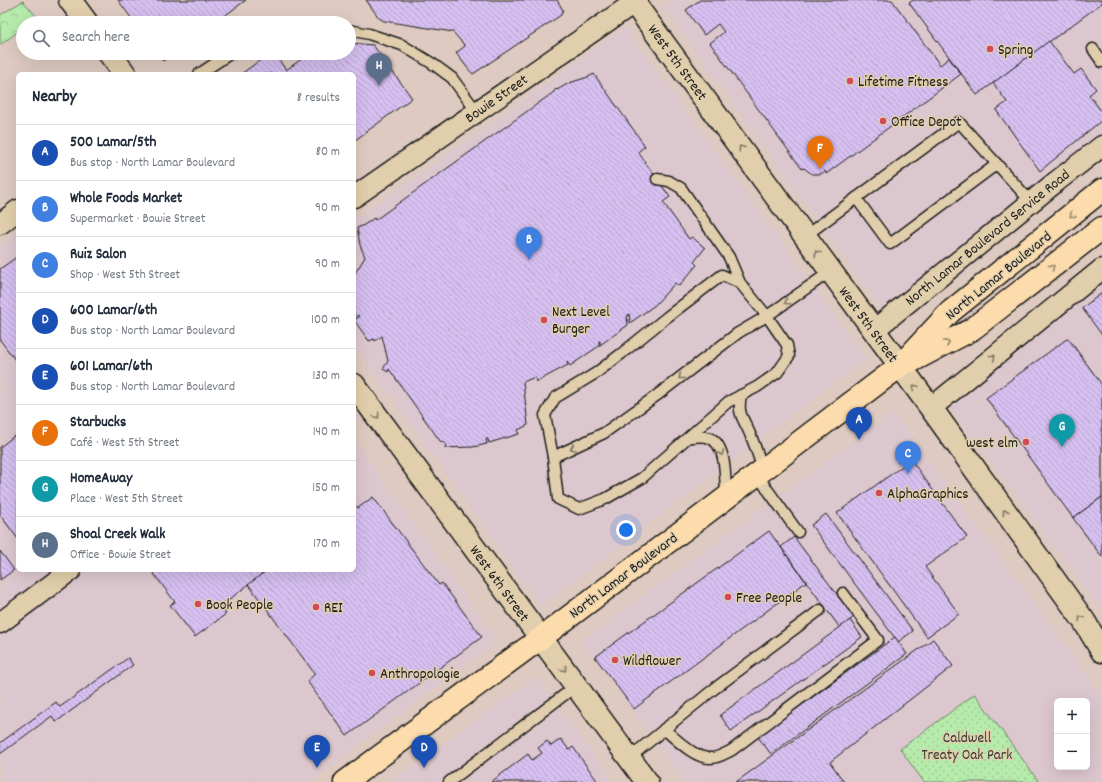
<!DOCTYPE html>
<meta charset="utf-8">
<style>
:root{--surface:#fff;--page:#f2f2f3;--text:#1f2937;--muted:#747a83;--line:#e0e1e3;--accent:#1a73e8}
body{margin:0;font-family:Dekko,sans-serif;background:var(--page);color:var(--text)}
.controls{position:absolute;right:12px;bottom:12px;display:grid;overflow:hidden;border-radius:6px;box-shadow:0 4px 16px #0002}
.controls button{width:36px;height:36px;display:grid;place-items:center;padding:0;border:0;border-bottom:1px solid var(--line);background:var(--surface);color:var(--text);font:20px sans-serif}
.you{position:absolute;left:626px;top:530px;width:14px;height:14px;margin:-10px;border:3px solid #fff;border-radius:50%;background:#1a73e8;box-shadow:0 0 0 6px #1a73e833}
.badge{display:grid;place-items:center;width:26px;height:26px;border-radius:50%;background:var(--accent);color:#fff;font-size:13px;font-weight:700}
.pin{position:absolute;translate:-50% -33px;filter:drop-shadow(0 1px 2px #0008)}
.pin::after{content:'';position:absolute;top:21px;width:14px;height:12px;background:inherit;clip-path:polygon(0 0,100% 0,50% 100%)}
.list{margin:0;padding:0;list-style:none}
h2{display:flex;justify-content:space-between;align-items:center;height:52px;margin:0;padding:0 16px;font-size:17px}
h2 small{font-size:13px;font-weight:400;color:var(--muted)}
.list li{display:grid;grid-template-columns:26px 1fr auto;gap:12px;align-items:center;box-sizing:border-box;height:56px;padding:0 16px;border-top:1px solid var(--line)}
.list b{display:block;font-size:15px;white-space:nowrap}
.list p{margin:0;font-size:13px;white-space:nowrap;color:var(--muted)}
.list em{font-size:13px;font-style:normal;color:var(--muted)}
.icon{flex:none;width:22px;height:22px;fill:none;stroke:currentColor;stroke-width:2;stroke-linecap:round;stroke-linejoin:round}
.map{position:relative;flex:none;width:1102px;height:782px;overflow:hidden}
.search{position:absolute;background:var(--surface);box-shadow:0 4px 16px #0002;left:16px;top:16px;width:340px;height:44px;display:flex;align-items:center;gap:10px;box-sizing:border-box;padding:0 14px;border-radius:22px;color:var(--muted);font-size:15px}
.panel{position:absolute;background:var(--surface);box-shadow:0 4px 16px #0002;left:16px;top:72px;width:340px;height:500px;border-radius:6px}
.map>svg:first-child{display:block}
.built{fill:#dcc7ce;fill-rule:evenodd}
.grass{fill:url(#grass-dots);stroke:#698464}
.forest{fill:url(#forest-crowns);stroke:#698464}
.building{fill:url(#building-back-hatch);stroke:#1c1c1c}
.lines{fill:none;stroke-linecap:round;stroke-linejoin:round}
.service-casing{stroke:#1c1c1c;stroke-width:13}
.minor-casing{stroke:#1c1c1c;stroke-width:23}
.secondary-casing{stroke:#1c1c1c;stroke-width:25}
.primary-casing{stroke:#1c1c1c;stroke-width:25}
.service{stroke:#e1ceac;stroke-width:10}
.minor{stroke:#e1ceac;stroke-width:20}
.secondary{stroke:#e1ceac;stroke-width:22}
.primary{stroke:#fcdcac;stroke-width:22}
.oneway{stroke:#7e7564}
.oneway2{stroke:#97866b}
.poi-dot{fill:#d1495b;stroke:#e1ceac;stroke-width:1.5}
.labels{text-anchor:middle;stroke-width:3;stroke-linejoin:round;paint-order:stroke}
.poi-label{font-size:15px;fill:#1c1c1c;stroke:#e1ceac;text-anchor:start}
.street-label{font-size:15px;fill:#1c1c1c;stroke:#e1ceac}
.park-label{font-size:15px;fill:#333b32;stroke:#e1ceac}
</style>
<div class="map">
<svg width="1102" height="782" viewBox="0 0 1102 782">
<defs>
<pattern id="grass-dots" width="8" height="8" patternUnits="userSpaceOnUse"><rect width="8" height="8" fill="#b6ebac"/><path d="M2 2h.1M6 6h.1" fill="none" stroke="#9cc993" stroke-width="1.8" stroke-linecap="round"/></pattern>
<pattern id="forest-crowns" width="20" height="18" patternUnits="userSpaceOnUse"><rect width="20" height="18" fill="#b6ebac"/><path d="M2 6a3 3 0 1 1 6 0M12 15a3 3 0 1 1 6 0" fill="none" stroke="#9cc993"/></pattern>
<pattern id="building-back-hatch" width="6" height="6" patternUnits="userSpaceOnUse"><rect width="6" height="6" fill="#d6c0f0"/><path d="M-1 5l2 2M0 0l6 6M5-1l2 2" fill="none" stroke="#b7a4cd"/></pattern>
</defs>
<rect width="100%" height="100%" fill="#decac0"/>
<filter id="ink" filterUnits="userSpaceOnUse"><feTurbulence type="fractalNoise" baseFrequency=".025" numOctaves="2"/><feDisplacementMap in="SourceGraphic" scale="8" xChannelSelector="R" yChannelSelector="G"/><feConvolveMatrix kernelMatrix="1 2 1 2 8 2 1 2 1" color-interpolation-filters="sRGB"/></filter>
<g filter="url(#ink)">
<g class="built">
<polygon points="671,0 1102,0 1102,137 885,314 663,6"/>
<polygon points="625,27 866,359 541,606 354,345 354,220"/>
<polygon points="18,231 18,570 354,570 354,441 499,641 310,782 0,782 0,245"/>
<polygon points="1102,278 1102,611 948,404"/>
<path d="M893 412 1102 695V782H684L581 641ZM1057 701H1087V767H1057Z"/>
<polygon points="536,676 613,782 391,782"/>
</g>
<polygon class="grass" points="975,694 1039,782 924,782 900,749"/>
<polygon class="forest" points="23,1 37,17 29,23 23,23 23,28 0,45 0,15"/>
<g class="building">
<polygon points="118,0 246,0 215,23 135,23"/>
<polygon points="366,0 557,0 563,10 561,15 473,74 469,70 456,53 465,46 453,32 384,21 379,18"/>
<polygon points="700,0 892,0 940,65 949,58 961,74 826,174 825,171 821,174 812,174 804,168 802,169 710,43 724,32 718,24 704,35 686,10"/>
<polygon points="913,0 1102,0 1102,3 977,95 909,3"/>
<polygon points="1049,41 1074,74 1081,69 1096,89 1089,95 1102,112 1102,120 1040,171 996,110 1007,102 993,83"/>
<polygon points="349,43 373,45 412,98 354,141 354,74 241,74 270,53 274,53 286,70 310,53 349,53"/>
<polygon points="157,53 174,53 163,61"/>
<polygon points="594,74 645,146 638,152 670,197 663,202 689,239 692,237 705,248 694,262 697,265 679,286 675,283 655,305 630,323 629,314 627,317 628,325 600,345 600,341 599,341 599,346 570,366 567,362 568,365 536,382 535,377 523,382 528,425 518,430 519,434 489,443 488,439 486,439 487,444 473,447 445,448 446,444 440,441 389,369 388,372 383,369 388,361 382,336 375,341 374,339 369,341 354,320 359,317 358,315 354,318 354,275 365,257 360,245 357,228 364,225 374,218 375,220 554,92 554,91 556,89 557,90 569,83 588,77"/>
<polygon points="18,256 18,359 16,361 0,340 0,269"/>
<polygon points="1102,293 1102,335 1082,308"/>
<polygon points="1068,338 1102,385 1102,497 1073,518 986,398"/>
<polygon points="18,433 18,539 0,515 0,447"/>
<polygon points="911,460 967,537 925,567 959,614 927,637 837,513"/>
<polygon points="373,497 439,585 442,583 482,637 347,736 307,681 315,674 248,584 267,570 354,570 354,506 355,505 358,508"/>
<polygon points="1102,497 1102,557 1073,518"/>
<polygon points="826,514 913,631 898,642 811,525"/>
<polygon points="769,531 806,582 634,709 595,657"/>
<polygon points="794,537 854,617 840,628 781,547"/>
<polygon points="0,551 14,570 0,580"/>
<polygon points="151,570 267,570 221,606 226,614 195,637 170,605 175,602"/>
<polygon points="850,620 862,637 731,731 720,715"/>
<polygon points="895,637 907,654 771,754 758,737"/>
<polygon points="933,639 953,666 830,762 844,782 736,782"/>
<polygon points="128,658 133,665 56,722 52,716 0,754 0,743 56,702 60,707"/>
<polygon points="561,739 569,750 573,747 598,782 491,782 528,754 532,760 542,753 538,748 547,741 551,746"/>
</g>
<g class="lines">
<defs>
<g id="service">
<polyline points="349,30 369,34 402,45 433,64 452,78 477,112"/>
<polyline points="1093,49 1102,62"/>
<polyline points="199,74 231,53"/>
<polyline points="657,179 669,181 681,188 729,257 740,283"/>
<polyline points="856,198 890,244 997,164"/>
<polyline points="805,236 959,122 1031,202"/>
<polygon points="722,275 740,283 767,316 787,345 789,356 777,373 757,387 728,402 642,478 605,499 579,509 558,499 553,457 545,415 555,398 596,373 621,354 667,317"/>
<path d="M741 395C737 415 743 417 750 434 755 445 759 458 763 470"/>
<path d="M690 437C695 437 701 436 706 437 728 440 725 482 726 498"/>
<polyline points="553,457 604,433 656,396 738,333 767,316 831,271"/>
<polyline points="757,475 798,532"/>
<path d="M664 729C676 739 695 759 711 758 718 758 726 753 732 750L878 640 843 593"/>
<polyline points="629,758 714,689 820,610"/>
<polyline points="449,782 576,686"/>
</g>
<g id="minor">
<polyline points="354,197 638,0"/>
<polyline points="0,224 18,210"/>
<polyline points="874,330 1057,181 1102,146"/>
<polyline points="931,408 1102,269"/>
<polyline points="0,623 71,570"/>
</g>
<g id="secondary">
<polyline points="70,0 87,23"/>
<polyline points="632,0 931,408 1084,621 1102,651"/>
<polyline points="109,53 125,74"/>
<polyline points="354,385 647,782"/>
</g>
<g id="primary">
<polyline points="912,361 971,330 1102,228"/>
<polyline points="345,782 541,638 900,366 950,312 1102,190"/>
</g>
</defs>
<use href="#service" class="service-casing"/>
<use href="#minor" class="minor-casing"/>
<use href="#secondary" class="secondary-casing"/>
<use href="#primary" class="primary-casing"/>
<use href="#service" class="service"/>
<use href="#minor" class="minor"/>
<use href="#secondary" class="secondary"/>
<use href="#primary" class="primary"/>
</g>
<defs><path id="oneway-chevron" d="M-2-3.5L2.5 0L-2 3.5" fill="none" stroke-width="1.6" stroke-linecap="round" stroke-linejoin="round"/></defs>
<g class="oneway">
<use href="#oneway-chevron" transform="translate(741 148) rotate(-126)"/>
<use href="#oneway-chevron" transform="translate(817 253) rotate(-126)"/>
<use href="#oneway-chevron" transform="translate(787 302) rotate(145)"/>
<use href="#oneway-chevron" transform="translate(993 357) rotate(-39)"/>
<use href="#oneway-chevron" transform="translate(681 377) rotate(142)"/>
<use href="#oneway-chevron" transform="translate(915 387) rotate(-126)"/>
<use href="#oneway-chevron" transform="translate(377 416) rotate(54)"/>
<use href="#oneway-chevron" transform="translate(573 448) rotate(155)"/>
<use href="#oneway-chevron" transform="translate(721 453) rotate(67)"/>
<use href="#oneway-chevron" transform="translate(1005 512) rotate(-126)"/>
<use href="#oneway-chevron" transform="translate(1081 618) rotate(-125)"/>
<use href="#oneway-chevron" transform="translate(564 669) rotate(53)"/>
</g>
<g class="oneway2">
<use href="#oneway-chevron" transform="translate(1072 215) rotate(141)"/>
<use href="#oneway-chevron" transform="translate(1052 267) rotate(-38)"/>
<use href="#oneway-chevron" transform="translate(947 343) rotate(-28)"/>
</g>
</g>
<g class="poi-dot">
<circle cx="990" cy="49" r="4"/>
<circle cx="850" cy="81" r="4"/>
<circle cx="883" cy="121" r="4"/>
<circle cx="544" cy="320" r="4"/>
<circle cx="1026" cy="442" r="4"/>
<circle cx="879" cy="493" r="4"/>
<circle cx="728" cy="597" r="4"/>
<circle cx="198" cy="604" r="4"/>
<circle cx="316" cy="607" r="4"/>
<circle cx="615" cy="660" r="4"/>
<circle cx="372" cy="673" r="4"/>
</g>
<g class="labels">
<g class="poi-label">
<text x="998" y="54">Spring</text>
<text x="858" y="86">Lifetime Fitness</text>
<text x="891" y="126">Office Depot</text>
<text x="552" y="316">Next Level<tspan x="552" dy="17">Burger</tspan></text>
<text x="1018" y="447" text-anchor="end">west elm</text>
<text x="887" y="498">AlphaGraphics</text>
<text x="736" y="602">Free People</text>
<text x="206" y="609">Book People</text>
<text x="324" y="612">REI</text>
<text x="623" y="665">Wildflower</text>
<text x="380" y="678">Anthropologie</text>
</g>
<g class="street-label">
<text transform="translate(678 62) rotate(54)" y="5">West 5th Street</text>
<text transform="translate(496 98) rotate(-35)" y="5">Bowie Street</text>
<text transform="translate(987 237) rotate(-39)" y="5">North Lamar Boulevard Service Road</text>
<text transform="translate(998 275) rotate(-39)" y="5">North Lamar Boulevard</text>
<text transform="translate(869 324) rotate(54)" y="5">West 5th Street</text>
<text transform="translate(623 575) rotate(-37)" y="5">North Lamar Boulevard</text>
<text transform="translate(500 583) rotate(54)" y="5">West 6th Street</text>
</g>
<g class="park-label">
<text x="967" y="742">Caldwell<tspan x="967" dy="17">Treaty Oak Park</tspan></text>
</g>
</g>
</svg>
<div class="controls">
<button>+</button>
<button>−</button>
</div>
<div class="you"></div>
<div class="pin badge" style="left:859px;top:440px;background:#1a4fb4">A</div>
<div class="pin badge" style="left:529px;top:260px;background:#3f7fe0">B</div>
<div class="pin badge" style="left:908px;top:474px;background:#3f7fe0">C</div>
<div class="pin badge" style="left:424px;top:768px;background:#1a4fb4">D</div>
<div class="pin badge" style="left:317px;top:768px;background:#1a4fb4">E</div>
<div class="pin badge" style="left:820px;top:169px;background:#e8710a">F</div>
<div class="pin badge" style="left:1062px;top:447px;background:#0f9aa8">G</div>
<div class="pin badge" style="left:379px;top:86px;background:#5c6f8a">H</div>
<div class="search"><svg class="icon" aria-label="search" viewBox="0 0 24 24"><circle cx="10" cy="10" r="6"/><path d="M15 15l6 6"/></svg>Search here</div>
<section class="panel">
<h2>Nearby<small>8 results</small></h2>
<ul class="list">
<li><span class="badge" style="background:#1a4fb4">A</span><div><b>500 Lamar/5th</b><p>Bus stop · North Lamar Boulevard</p></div><em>80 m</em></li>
<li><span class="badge" style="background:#3f7fe0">B</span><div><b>Whole Foods Market</b><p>Supermarket · Bowie Street</p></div><em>90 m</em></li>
<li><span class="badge" style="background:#3f7fe0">C</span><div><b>Ruiz Salon</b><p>Shop · West 5th Street</p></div><em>90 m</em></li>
<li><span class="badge" style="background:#1a4fb4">D</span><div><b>600 Lamar/6th</b><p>Bus stop · North Lamar Boulevard</p></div><em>100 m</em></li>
<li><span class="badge" style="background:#1a4fb4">E</span><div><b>601 Lamar/6th</b><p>Bus stop · North Lamar Boulevard</p></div><em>130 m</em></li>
<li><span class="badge" style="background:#e8710a">F</span><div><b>Starbucks</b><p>Café · West 5th Street</p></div><em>140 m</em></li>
<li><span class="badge" style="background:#0f9aa8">G</span><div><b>HomeAway</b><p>Place · West 5th Street</p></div><em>150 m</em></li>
<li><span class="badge" style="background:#5c6f8a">H</span><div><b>Shoal Creek Walk</b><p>Office · Bowie Street</p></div><em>170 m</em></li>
</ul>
</section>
</div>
